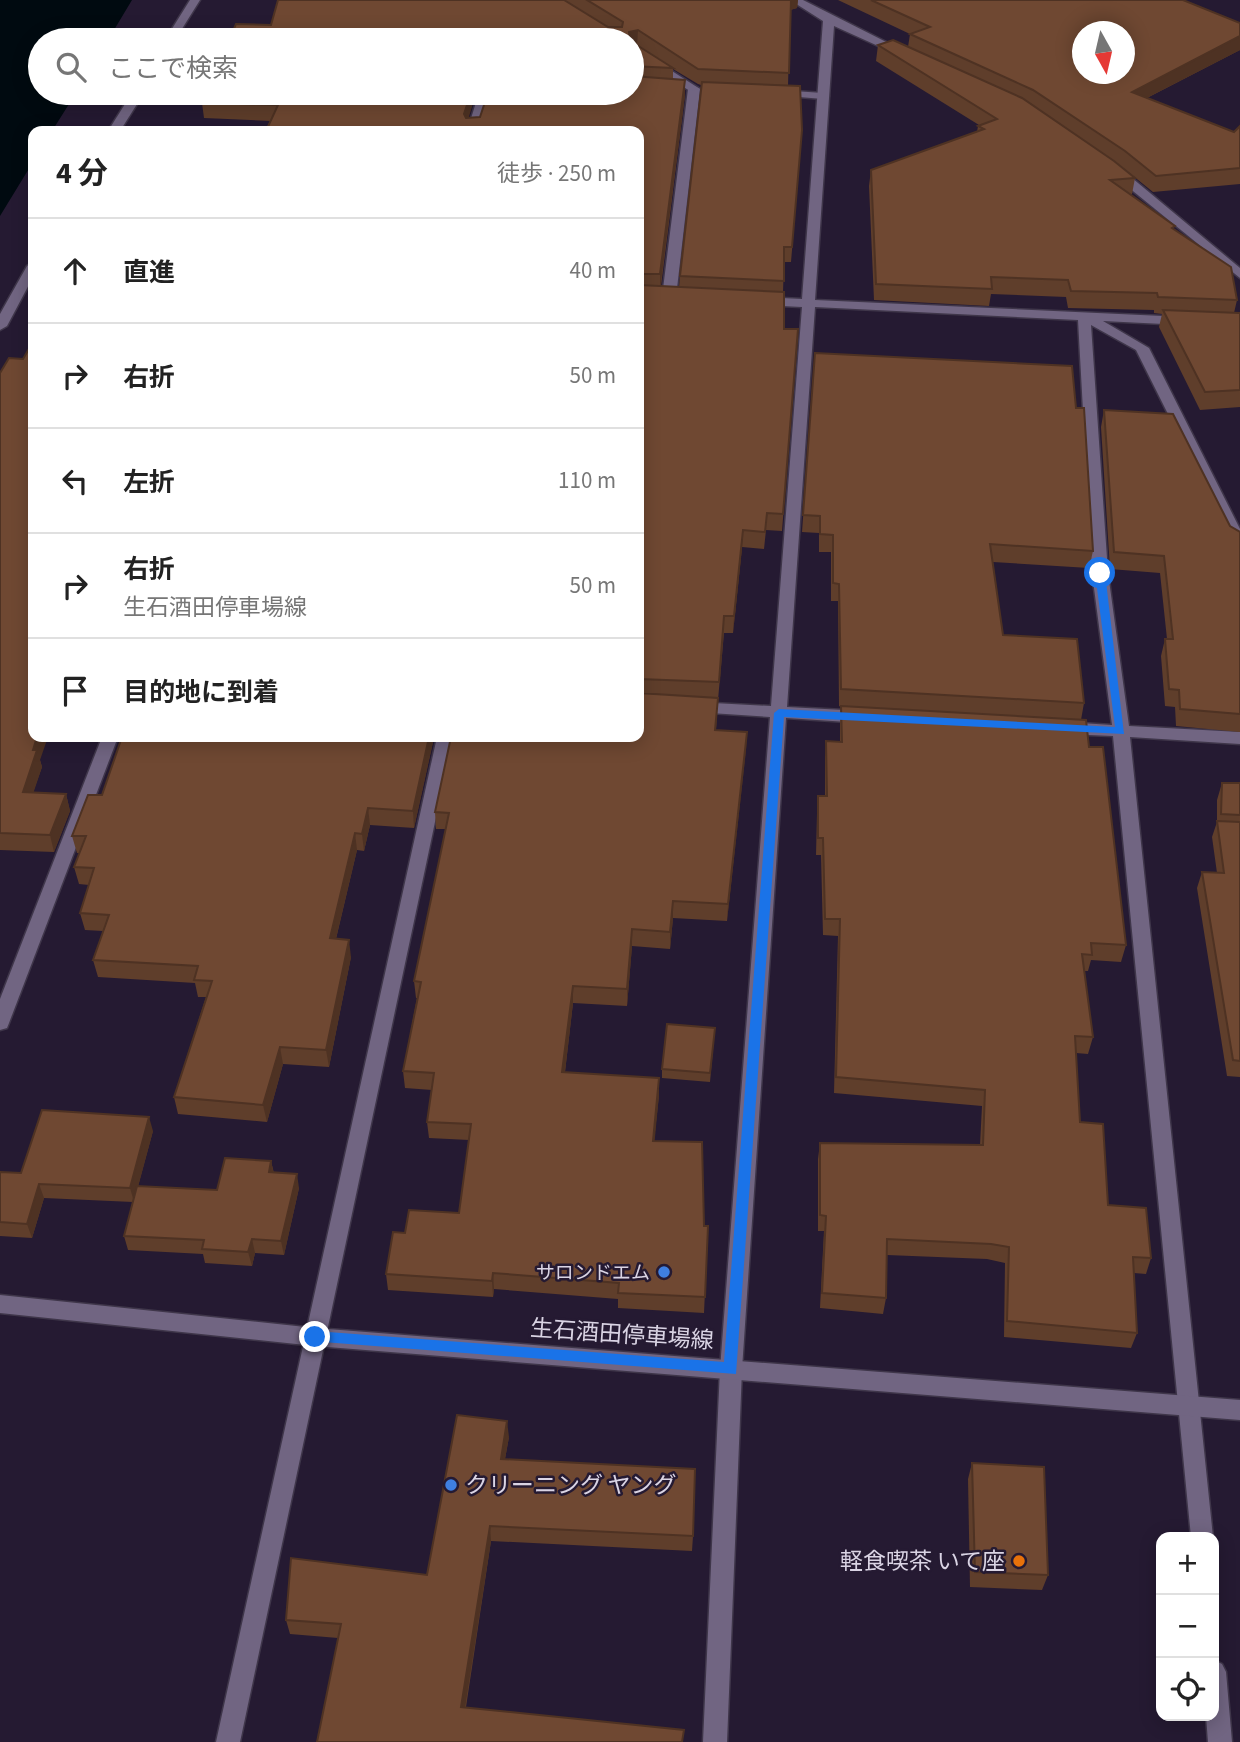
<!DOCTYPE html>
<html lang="ja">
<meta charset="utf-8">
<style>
:root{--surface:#fff;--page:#f6f6f6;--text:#222;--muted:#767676;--line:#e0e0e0}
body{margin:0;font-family:"Source Sans 3","Noto Sans JP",sans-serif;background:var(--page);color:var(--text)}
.controls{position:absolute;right:21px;bottom:21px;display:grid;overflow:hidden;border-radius:14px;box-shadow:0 4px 18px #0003}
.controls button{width:63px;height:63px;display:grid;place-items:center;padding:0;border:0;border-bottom:2px solid var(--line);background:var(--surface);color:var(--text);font:35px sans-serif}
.compass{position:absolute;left:1072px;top:21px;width:63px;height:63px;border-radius:50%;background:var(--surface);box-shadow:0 4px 18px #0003;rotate:172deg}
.stop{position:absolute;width:21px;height:21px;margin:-16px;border:5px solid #1a73e8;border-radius:50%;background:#fff}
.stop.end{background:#1a73e8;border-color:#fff;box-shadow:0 2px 7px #0008}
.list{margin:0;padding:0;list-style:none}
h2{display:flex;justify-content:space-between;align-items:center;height:91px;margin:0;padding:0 28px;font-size:30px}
h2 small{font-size:23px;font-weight:400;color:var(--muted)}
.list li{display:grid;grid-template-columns:46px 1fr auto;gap:21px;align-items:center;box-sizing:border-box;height:105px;padding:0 28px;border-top:2px solid var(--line)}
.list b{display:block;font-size:26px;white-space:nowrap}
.list p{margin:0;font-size:23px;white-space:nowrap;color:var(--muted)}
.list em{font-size:23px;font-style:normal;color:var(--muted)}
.icon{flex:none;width:38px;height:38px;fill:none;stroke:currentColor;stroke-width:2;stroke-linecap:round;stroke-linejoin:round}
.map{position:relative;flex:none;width:1240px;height:1742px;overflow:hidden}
.search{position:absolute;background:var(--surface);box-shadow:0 4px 18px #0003;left:28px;top:28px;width:616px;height:77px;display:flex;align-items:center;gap:18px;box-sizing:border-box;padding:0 24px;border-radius:38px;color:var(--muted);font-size:26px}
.panel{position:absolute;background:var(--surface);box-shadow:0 4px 18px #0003;left:28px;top:126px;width:616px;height:616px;border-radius:14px}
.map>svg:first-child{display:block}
.water{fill:#000a10}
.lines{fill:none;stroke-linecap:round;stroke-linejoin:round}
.service-casing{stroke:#3f364a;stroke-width:3}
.minor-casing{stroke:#3f364a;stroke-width:3}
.tertiary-casing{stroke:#3f364a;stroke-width:3}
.secondary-casing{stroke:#3f364a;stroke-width:3}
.service{fill:#716582;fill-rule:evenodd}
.minor{fill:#716582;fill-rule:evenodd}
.tertiary{fill:#716582;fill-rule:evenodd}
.secondary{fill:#716582;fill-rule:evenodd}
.wall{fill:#5f3e2b;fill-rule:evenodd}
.shaded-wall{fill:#4e3223}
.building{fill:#6f4832;stroke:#4e3223;stroke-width:2;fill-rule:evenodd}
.route{fill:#1a73e8}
.shop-dot{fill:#3f7fe0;stroke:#251a32;stroke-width:2.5}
.food-dot{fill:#e8710a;stroke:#251a32;stroke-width:2.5}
.labels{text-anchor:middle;stroke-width:5;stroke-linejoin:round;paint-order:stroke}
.poi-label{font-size:19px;fill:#dad4e4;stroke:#251a32;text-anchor:end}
.near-street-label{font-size:23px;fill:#dad4e4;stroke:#251a32}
.near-poi-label{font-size:23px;fill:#dad4e4;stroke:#251a32;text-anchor:start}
</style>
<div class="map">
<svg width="1240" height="1742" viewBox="0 0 1240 1742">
<rect width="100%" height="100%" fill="#251a32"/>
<polygon class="water" points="0,0 132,0 108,40 40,40 40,93 76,93 52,131 33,131 33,162 0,216"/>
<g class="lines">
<defs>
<g id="service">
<polygon points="694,86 700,89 676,297 669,301 662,297 688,89"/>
<polygon points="779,90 823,93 829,96 823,99 775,95 773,93"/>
<polygon points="479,93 491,93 479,131 467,131"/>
</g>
<g id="minor">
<polygon points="790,0 803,0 908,53 898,55 834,26 815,300 1184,317 1191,321 1184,325 1103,321 1149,348 1240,529 1240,549 1233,544 1136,350 1091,325 1108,573 1129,726 1240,732 1240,744 1130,737 1213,1537 1191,1537 1113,736 1065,734 1057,728 1065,722 1112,725 1092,573 1078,320 815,307 787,707 863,711 871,717 863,723 786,718 742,1369 727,1742 703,1742 720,1369 770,717 695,712 687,707 695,702 771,706 802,307 761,305 754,301 761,297 802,299 823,21"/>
<polygon points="632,47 636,48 700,89 690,91 632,55"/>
<polygon points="1112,168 1120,168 1240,268 1240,278 1112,174"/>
<polygon points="102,737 118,737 9,1023 7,1028 0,1030 0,999"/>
<polygon points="437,737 453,737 240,1742 216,1742"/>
<polygon points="1214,1660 1222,1664 1226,1672 1232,1742 1208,1742 1206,1716 1214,1716"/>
</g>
<g id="tertiary">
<polygon points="190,0 200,0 175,40 165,40"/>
<polygon points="132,93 144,93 120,131 108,131"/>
<polygon points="33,262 33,277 7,326 0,330 0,314 27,266"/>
</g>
<polygon id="secondary" points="0,1295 315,1328 1240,1400 1240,1420 315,1346 0,1313"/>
</defs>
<use href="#service" class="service-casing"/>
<use href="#minor" class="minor-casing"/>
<use href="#tertiary" class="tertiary-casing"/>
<use href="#secondary" class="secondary-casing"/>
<use href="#service" class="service"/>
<use href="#minor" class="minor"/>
<use href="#tertiary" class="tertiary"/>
<use href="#secondary" class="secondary"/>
</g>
<g class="wall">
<path d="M278 0H798L797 8 790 10 788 86 802 130 791 262H784L783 292 784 329H798L782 531 766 530 764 549 742 547 733 633H724L718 700 716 730 747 732 727 921 673 918 670 949 632 946 627 1006 573 1003 565 1072 659 1095 654 1141 704 1226H708L704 1313 618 1308V1299L494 1289 493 1297 388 1290 386 1274 405 1233 459 1213 469 1140 429 1138 427 1122 432 1090 405 1088 403 1071 417 998H416L414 981 446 829H436L435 812 639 737V131H265L270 121 204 118 202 103 476 93 468 118 480 117 632 93 271 25ZM673 69 698 84 701 85 680 276 679 287 661 286 685 95V80L673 79Z"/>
<polygon points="838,0 1183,0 1240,23 1240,50 1147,98 1234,132 1240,126 1240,184 1153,192 1122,167 1135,178 1132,194 1130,194 1175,230 1237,300 1234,313 1240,315 1240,407 1200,410 1159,327 1162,314 1154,313 1154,310 1068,308 1066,297 991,294 989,306 874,300 869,186 871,170 977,132 978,126 979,125 876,61 878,45 908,47 910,34"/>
<polygon points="815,353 1076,408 1093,551 1089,568 993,562 1003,635 1084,703 1081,720 1089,747 1126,945 1121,962 1091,960 1088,971 1084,971 1093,1037 1088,1054 1076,1053 1080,1122 1108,1205 1151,1258 1146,1274 1134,1273 1137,1333 1131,1348 1004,1337 1005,1263 987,1259 887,1255 886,1298 883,1314 820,1308 824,1231 818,1231 818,1159 820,1143 980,1145 982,1106 834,1093 838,936 823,935 821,855 816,855 817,813 818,796 825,796 825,758 826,741 840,742 840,723 841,707 839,706 838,601 831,601 831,552 819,552 819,533 802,532"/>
<polygon points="23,359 40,760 42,767 33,792 66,794 70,811 54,852 0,850 0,373"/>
<polygon points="1104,410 1230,526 1240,532 1240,732 1176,726 1175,707 1165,706 1161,656 1165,639 1167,639 1160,573 1110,569 1101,427"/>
<polygon points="433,742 414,828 370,825 364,851 357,850 336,939 351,957 329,1067 283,1064 267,1122 178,1114 174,1097 206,997 198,997 195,983 98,977 93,960 103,931 85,930 80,913 89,885 79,884 74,867 80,853 77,853 72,836 102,795"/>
<polygon points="1222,783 1240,783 1240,1077 1227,1076 1197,888 1202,872 1217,873 1212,837 1217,822 1217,800"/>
<polygon points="715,1028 710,1082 662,1078 662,1069"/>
<polygon points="153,1131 138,1186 217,1190 271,1161 274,1173 299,1188 284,1255 255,1253 252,1266 205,1263 203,1254 128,1250 124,1236 133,1202 44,1198 32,1238 0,1236 0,1172 21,1173"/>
<polygon points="509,1437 505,1459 693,1536 692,1551 491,1541 466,1707 317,1742 338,1638 290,1634 286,1620 427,1575"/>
<polygon points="972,1463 1048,1575 1042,1590 970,1587 968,1479"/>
</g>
<g class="shaded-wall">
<polygon points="790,0 798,0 797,8 790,10"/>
<polygon points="638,30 637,46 632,47 632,40 629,40 629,32"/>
<polygon points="1240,36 1240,50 1129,107 1132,92"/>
<polygon points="685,80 685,95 660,290 660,274"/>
<polygon points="471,93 476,93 465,130 464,114"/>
<polygon points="743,530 742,547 733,633 734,616"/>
<polygon points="747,732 746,750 727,921 728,904"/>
<polygon points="37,737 48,737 40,760 42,767 28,809 23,792 33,750"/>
<polygon points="429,737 433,737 433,742 414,828 413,811"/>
<polygon points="66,794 70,811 54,852 50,835"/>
<polygon points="368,808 370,825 364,851 362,834"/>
<polygon points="355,833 357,850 332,955 330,938"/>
<polygon points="673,901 673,918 670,949 670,932"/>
<polygon points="632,929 632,946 627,1006 627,989"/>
<polygon points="349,940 351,957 329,1067 326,1050"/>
<polygon points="573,986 573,1003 563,1089 562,1072"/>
<polygon points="280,1047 283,1064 267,1122 263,1105"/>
<polygon points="659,1078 659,1095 653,1158 653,1141"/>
<polygon points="149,1117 153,1131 134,1202 130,1188"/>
<polygon points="271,1161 274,1175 269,1172"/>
<polygon points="297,1174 299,1188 284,1255 281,1241"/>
<polygon points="39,1184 44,1198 32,1238 27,1224"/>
<polygon points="252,1239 255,1253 252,1266 248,1252"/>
<polygon points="493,1273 494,1289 493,1297 492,1281"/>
<polygon points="507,1421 509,1437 502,1475 501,1459"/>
<polygon points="490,1526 491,1541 463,1721 461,1707"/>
</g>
<g class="building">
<polygon points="278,0 564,0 608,27 622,27 623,22 587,0 791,0 789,73 698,69 638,30 629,32 630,40 229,40 236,24 271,25"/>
<path d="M871 0H1183L1240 23V36L1132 92 1234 132 1240 126V168L1156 176 1125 151 1033 90 910 34 930 27ZM1082 32H1124V74H1082Z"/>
<polygon points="893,40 1022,98 1114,161 1135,178 1110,180 1175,226 1172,228 1231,267 1237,300 1158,297 1157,293 1071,291 1068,280 991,277 992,289 876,284 871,170 984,129 978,126 997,119 878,45"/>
<polygon points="632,42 673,68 632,66 632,68"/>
<polygon points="632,76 685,80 660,274 639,274 639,131 507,131 433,129 433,131 266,131 278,105 202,103 206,93 471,93 464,114 466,118 480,117 488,93 632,93"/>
<polygon points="702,82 800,86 802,130 792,247 784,247 784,281 680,276"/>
<polygon points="639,285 784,292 784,329 798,329 783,514 767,513 765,532 743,530 734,616 724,616 719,682 639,679"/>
<polygon points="1163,310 1240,313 1240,390 1205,392"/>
<polygon points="33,342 33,737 37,737 33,750 37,750 23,792 66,794 50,835 0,833 0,373 9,358 23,359"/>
<polygon points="815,353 1072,366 1076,408 1084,408 1093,551 990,544 1003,635 1077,639 1084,703 841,689 839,584 833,583 833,535 820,534 820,516 803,515"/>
<polygon points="1104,410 1173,414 1230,526 1240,532 1240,714 1180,709 1179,690 1169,689 1165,639 1173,639 1164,556 1114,552"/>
<polygon points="639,692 639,693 718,698 715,730 747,732 728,904 673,901 670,932 632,929 627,989 573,986 562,1072 659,1078 653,1141 702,1142 704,1226 708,1226 705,1297 618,1293 619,1283 493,1273 492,1281 386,1274 393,1232 405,1233 409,1210 459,1213 471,1124 427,1122 434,1073 403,1071 421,982 414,981 449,813 435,812 451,737 639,737"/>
<polygon points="841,706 1086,720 1089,747 1103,747 1126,945 1091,943 1092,955 1082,954 1093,1037 1075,1036 1080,1122 1103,1124 1108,1205 1146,1208 1151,1258 1133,1257 1137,1333 1007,1321 1009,1247 991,1244 887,1239 886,1298 822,1293 826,1216 820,1215 820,1143 983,1145 985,1090 836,1077 840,919 825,919 823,838 818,838 818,796 827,796 826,741 842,742"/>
<polygon points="122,737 429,737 413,811 368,808 362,834 355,833 330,938 349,940 326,1050 280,1047 263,1105 174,1097 212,981 194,980 198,966 93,960 109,915 80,913 94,868 74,867 86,836 72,836 88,795 102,795"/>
<polygon points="1222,783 1240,783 1240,815 1221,814"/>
<polygon points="1217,821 1240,822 1240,1061 1233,1060 1202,872 1224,873"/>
<polygon points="667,1024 715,1028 710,1073 662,1069"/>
<polygon points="42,1110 149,1117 130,1188 39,1184 27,1224 0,1222 0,1172 21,1173"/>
<polygon points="225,1158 271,1161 269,1172 297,1174 281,1241 252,1239 248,1252 202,1249 204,1240 124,1236 137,1186 217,1190"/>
<polygon points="457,1415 507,1421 501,1459 695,1469 693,1536 490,1526 461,1707 684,1730 682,1742 317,1742 341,1624 286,1620 291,1558 427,1575"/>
<polygon points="972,1463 1044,1467 1048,1575 975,1572"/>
</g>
<polygon class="route" points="1100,570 1105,573 1124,734 784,717 736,1374 310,1341 308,1337 315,1331 724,1362 774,713 779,709 1115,727 1095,573"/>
<g class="shop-dot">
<circle cx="664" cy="1272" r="7"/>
<circle cx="451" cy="1485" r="7"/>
</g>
<circle class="food-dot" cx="1019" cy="1561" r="7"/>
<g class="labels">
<g class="poi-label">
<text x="650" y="1279">サロンドエム</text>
</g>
<g class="near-street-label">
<text transform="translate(622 1334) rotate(4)" y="8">生石酒田停車場線</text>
</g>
<g class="near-poi-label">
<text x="465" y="1493">クリーニング ヤング</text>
<text x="1005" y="1569" text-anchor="end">軽食喫茶 いて座</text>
</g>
</g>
</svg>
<div class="controls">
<button>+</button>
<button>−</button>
<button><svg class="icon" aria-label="locate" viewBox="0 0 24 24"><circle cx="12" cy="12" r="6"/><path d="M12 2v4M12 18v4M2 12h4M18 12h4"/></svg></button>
</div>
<svg class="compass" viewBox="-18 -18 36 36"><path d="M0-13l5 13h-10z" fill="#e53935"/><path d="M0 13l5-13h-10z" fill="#767676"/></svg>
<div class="stop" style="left:1100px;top:573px"></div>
<div class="stop end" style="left:315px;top:1337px"></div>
<div class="search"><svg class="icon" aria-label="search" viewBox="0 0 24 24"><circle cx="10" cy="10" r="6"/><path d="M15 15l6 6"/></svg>ここで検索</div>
<section class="panel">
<h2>4 分<small>徒歩 · 250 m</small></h2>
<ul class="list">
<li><svg class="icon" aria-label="ahead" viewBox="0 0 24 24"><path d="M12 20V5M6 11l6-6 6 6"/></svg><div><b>直進</b></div><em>40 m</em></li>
<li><svg class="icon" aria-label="right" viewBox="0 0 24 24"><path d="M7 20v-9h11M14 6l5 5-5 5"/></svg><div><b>右折</b></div><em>50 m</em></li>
<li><svg class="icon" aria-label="left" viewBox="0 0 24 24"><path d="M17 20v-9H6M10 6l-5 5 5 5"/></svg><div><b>左折</b></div><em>110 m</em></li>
<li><svg class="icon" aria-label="right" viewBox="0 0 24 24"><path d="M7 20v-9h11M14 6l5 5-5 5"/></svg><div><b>右折</b><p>生石酒田停車場線</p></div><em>50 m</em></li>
<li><svg class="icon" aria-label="arrive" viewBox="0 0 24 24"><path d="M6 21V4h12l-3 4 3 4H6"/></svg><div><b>目的地に到着</b></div></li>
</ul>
</section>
</div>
